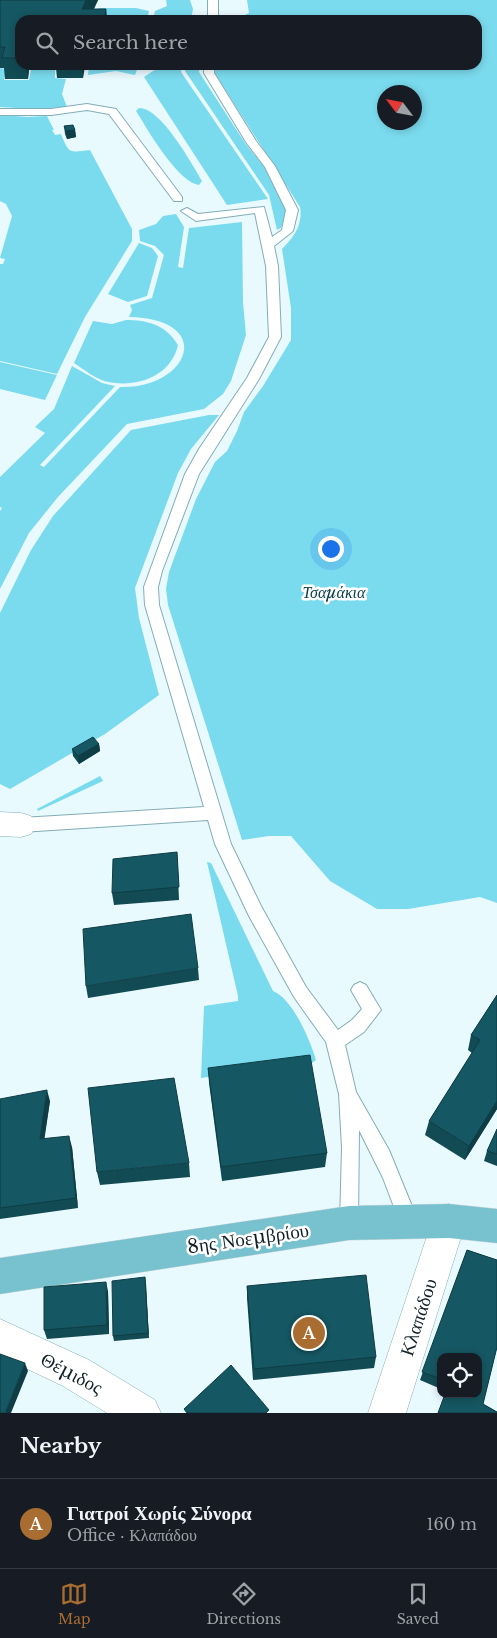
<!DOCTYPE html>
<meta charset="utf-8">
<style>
:root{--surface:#171b24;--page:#242831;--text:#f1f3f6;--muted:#9ea1a6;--line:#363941;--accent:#aa6d31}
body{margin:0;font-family:"Libre Baskerville",serif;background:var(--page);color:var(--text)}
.controls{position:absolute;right:15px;bottom:15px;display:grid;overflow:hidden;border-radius:10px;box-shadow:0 2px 8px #0003}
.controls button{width:45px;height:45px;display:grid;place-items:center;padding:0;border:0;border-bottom:1px solid var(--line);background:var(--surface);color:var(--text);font:25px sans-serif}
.compass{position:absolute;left:377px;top:85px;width:45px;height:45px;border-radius:50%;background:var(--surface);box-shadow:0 2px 8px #0003;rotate:302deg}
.you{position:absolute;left:330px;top:548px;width:18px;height:18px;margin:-12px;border:4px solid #fff;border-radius:50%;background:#1a73e8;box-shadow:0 0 0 8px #1a73e833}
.badge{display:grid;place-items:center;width:32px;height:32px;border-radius:50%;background:var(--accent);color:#fff;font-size:16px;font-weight:700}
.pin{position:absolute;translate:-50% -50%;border:2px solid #fff;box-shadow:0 1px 5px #0006}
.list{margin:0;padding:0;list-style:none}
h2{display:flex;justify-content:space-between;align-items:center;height:65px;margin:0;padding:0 20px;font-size:21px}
h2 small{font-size:16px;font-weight:400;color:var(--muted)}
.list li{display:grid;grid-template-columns:32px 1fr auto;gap:15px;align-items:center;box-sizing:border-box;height:90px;padding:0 20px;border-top:1px solid var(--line)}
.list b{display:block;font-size:19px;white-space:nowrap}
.list p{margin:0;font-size:16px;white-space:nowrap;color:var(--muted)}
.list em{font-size:16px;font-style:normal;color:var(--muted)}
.icon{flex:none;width:28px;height:28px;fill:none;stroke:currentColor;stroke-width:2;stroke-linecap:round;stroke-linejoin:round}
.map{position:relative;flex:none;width:497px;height:1413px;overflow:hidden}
.search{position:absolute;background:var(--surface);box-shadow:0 2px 8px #0003;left:15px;right:15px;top:15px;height:55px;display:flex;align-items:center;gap:12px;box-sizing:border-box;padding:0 18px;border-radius:15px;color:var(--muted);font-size:19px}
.sheet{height:155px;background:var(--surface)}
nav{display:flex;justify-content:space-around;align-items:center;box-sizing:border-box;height:70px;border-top:1px solid var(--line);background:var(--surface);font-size:14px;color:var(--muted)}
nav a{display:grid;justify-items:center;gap:2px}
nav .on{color:var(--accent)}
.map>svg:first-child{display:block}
.green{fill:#7bdbee;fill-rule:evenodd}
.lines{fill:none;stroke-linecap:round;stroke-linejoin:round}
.lane-casing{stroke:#83adb6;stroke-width:2}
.street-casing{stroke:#83adb6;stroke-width:1}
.primary-casing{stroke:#d4d7d8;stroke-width:1}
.lane{fill:#fff;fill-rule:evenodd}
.street{fill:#fff;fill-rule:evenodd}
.primary{fill:#78c2cf;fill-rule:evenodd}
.wall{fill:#124b54}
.shaded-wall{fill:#0f3d45}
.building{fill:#155762;stroke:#0f3d45}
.labels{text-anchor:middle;stroke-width:5;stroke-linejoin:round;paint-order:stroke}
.park-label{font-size:16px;font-style:italic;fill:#09414a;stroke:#fff}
.near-street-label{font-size:19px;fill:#112226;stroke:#fff}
</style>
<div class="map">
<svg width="497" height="1413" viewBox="0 0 497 1413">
<rect width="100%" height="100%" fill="#e9fafe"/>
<g class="green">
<polygon points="166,0 190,0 193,9 191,20 153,20 155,11 167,6"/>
<path d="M247 0H497V903L480 897 408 909H377L330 881 291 836H269L242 840 168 605 166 589 169 572 196 499 215 462 227 451 237 431 244 412 263 386 291 340V308L282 249C294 237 303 225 300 207L214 72 215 65H477V20H234L249 13ZM384 92H414V122H384Z"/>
<polygon points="99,8 136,8 149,11 147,20 94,20"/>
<polygon points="89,65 139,65 135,75 116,71 88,75"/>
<polygon points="156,65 182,65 181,72 268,199 227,205 144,77 156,69"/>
<polygon points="187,65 200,65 199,72 245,143 265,168 287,209 281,228 277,230 269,195 185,71"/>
<polygon points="0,68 7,69 4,80 29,80 31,69 55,69 55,78 66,79 62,94 67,107 32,109 0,107"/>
<path d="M139 108C161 108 191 162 202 181L199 185C180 183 151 136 141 119L136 111Z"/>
<path d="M0 115 28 117 47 116 54 130H52L55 135 61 134C69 153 68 153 90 150L132 229V241L85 317 57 374 0 361V264H3L5 259 0 258 12 216 6 204 0 201Z"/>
<path d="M176 214 184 227 178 267 183 268 189 228 242 222 243 302 246 335 231 381 223 394 204 409 127 424 58 497 29 533 0 589V511L2 508 0 507V477L45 433 35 427 54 409 72 366 102 383 115 386 40 465 44 467 120 387C189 389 217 319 129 317L132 310 130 305 152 298 164 255 155 246 140 241 139 230 156 224 163 216Z"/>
<polygon points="139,243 152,248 158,256 147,296 128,302 108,294"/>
<path d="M126 320C148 320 166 325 178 345 171 377 135 389 104 381 93 377 83 369 74 363L93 321 112 324Z"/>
<polygon points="0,362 57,375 45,400 0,389"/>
<polygon points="209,415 219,415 191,449 178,473 135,588 139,618 159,695 105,734 10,789 0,784 0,613 31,550 53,516 131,430"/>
<polygon points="100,776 103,781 38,811 37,809"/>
<path d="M207 862 211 863 273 991C293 999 310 1040 316 1060L312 1063 201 1078 204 1006 238 1001V996Z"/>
</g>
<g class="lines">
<defs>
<g id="lane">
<rect x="208" y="0" width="10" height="20"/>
<polygon points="204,65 214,65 214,73 256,141 275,166 298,210 293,231 274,246 278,266 281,337 259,379 199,474 162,571 158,587 159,605 231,844 261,906 306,987 338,1030 352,1020 362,1009 351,990 354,985 360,982 366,985 381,1010 364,1032 345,1045 356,1092 389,1150 418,1221 416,1228 409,1230 402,1228 383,1178 359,1130 358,1223 356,1230 349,1232 342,1230 340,1223 342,1148 339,1094 326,1042 294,997 249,916 215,844 208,820 21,832 15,830 13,825 15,820 21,818 204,807 145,605 144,587 185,474 199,449 247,378 269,337 266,266 255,213 196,221 181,211 187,208 198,214 264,207 272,237 282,230 286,210 265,167 246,142 204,73"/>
<polygon points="87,104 116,109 182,197 182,201 174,201 109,114 87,110 51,115 0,115 0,109 51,109"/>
</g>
<g id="street">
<polygon points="0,812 21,813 31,816 36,825 31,834 21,837 0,836"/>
<polygon points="449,1204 461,1209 466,1221 406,1413 368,1413 432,1221 437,1209"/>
<polygon points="0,1319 89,1360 155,1400 161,1413 107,1413 63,1386 0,1356"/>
</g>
<polygon id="primary" points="449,1204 497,1209 497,1243 449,1238 349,1240 0,1294 0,1258 349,1206"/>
</defs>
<use href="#lane" class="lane-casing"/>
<use href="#street" class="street-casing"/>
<use href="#primary" class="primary-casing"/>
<use href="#lane" class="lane"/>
<use href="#street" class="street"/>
<use href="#primary" class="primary"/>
</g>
<g class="wall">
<polygon points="0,0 98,0 94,9 106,9 107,20 20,20 20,65 84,65 83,78 57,78 56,68 29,69 28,79 5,79 4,68 0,68"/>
<polygon points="64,126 75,130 76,137 67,139 65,134"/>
<polygon points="99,744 100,751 79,764 73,756 72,749"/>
<polygon points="177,852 179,900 114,905 112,893"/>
<polygon points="198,968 199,980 88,998 86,986"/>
<polygon points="497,995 497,1109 465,1160 425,1135 429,1121 472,1053 468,1050 471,1035"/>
<polygon points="208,1068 327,1153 325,1167 222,1181 209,1083"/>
<polygon points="0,1099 50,1101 44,1138 72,1147 78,1208 0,1219"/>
<polygon points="497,1129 497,1166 484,1161 487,1151"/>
<polygon points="189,1163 190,1177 100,1185 97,1172"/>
<polygon points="467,1250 497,1260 497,1347 483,1404 497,1412 497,1413 438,1413 445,1394 478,1394 478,1357 441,1357 441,1389 420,1380"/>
<polygon points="145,1277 149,1338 114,1341 113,1336"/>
<polygon points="247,1286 376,1357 374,1368 253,1380 247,1298"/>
<polygon points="108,1291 109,1334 47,1339 44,1330"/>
</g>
<g class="shaded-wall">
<polygon points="86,0 98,0 88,20 82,9"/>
<polygon points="106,9 107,20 104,20"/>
<polygon points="26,65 29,65 29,69 28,79"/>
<polygon points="82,65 84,65 85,66 83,78"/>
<polygon points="75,130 76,137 67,139 66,131"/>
<polygon points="99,744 100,751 79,764 78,756"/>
<polygon points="47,1090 50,1101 43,1149 40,1139"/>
<polygon points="497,1101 497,1109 465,1160 469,1146"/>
<polygon points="69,1136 72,1147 78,1208 76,1198"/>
<polygon points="145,1277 146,1283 149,1338 148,1333"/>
<polygon points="106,1282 108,1291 109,1334 107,1325"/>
<polygon points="25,1363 28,1371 11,1413 5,1413"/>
</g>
<g class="building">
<polygon points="0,0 86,0 82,9 106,9 104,20 20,20 20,58 2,58 5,47 0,47"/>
<polygon points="73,125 75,130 66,131 64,126"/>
<polygon points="93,737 99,744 78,756 72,749"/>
<polygon points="177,852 179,887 112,893 113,859"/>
<polygon points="191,914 198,968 86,986 83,929"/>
<polygon points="497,995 497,1101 469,1146 429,1121 480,1040 471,1035"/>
<polygon points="310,1055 327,1153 221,1167 208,1068"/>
<polygon points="174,1078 189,1163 97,1172 88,1088"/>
<polygon points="47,1090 40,1139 69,1136 76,1198 0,1208 0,1099"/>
<polygon points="497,1129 497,1154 487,1151"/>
<polygon points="467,1250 497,1260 497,1347 483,1404 497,1412 497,1413 438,1413 445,1394 478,1394 478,1357 441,1357 441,1379 422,1372"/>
<polygon points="366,1275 376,1357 254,1369 247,1286"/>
<polygon points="145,1277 148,1333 113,1336 112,1281"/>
<polygon points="106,1282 107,1325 44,1330 44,1287"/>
<polygon points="0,1354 25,1363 5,1413 0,1413"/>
<polygon points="231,1365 269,1410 266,1413 187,1413 184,1409"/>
</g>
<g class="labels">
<g class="park-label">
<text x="334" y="598">Τσαμάκια</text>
</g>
<g class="near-street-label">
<text transform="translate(248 1238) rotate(-8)" y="7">8ης Νοεμβρίου</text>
<text transform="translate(418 1317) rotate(-72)" y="7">Κλαπάδου</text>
<text transform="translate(72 1373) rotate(28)" y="7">Θέμιδος</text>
</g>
</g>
</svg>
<div class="controls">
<button><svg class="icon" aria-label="locate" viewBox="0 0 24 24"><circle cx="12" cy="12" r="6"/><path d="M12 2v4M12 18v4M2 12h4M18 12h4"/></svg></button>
</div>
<svg class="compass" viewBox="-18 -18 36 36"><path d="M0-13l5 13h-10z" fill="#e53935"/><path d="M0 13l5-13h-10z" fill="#9ea1a6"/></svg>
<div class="you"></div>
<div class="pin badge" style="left:309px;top:1333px">A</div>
<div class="search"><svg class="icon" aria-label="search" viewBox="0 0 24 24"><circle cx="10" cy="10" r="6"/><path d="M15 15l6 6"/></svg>Search here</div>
</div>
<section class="sheet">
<h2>Nearby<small></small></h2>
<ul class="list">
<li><span class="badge">A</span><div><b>Γιατροί Χωρίς Σύνορα</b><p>Office · Κλαπάδου</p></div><em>160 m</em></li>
</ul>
</section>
<nav>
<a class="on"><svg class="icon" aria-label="map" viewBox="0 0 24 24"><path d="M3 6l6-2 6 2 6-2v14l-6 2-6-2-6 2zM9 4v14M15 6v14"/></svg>Map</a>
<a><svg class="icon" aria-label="directions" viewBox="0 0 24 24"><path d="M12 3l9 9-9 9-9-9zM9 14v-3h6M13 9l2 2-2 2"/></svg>Directions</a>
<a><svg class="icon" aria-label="saved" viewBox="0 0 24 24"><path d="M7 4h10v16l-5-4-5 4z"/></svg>Saved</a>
</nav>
